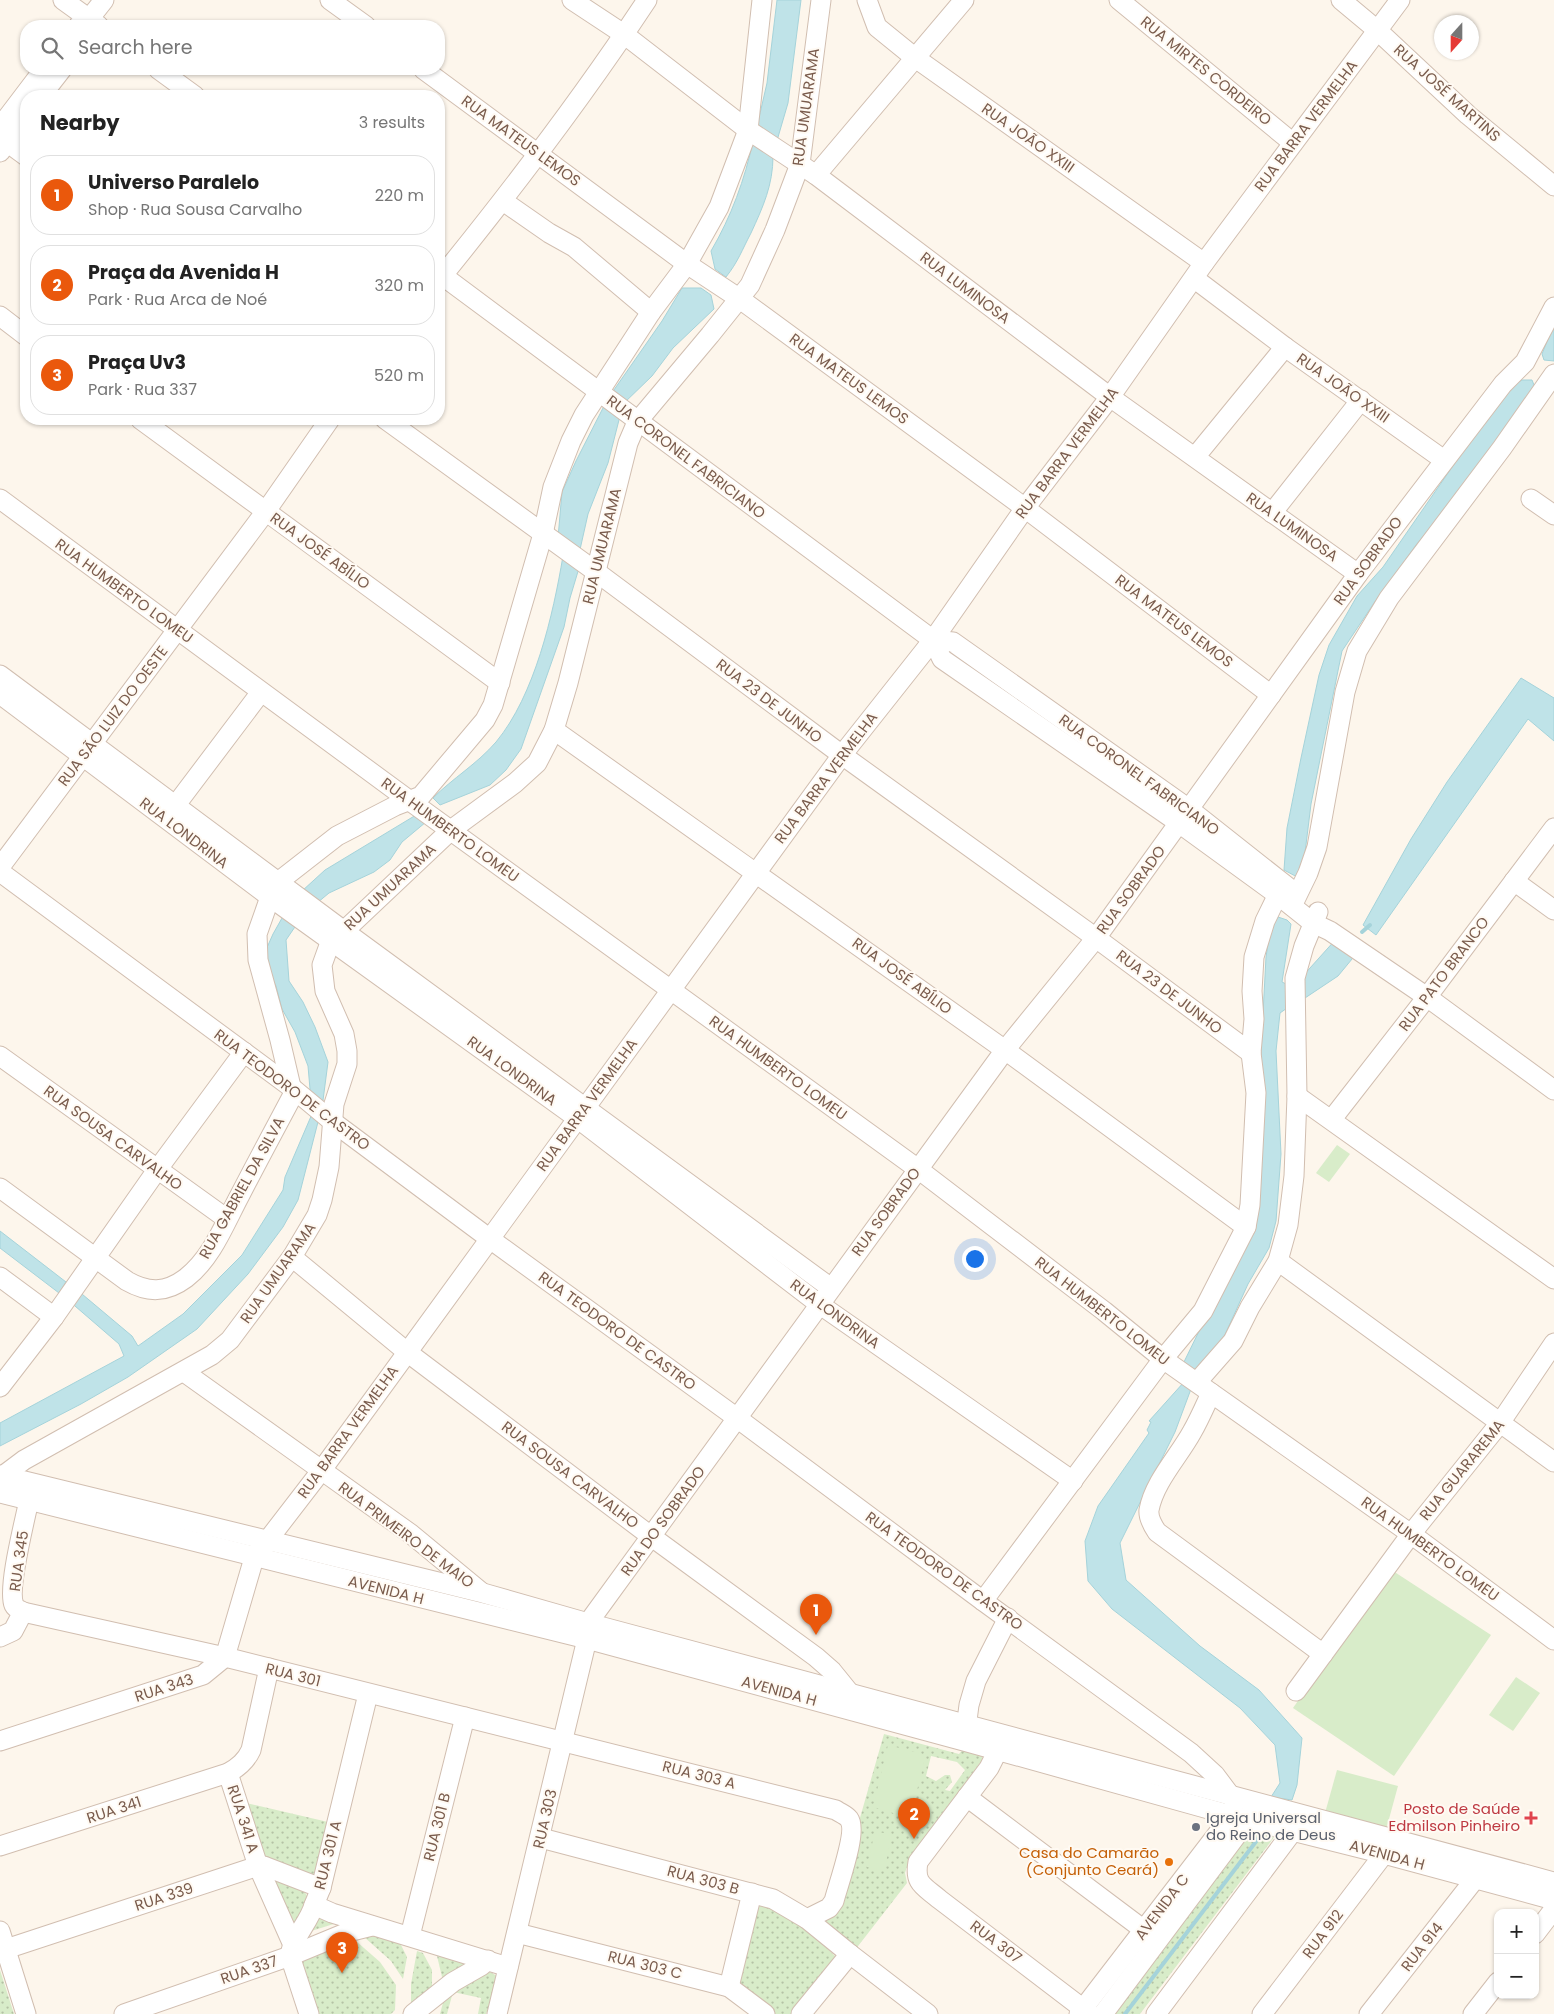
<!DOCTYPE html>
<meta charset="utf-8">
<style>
:root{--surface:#fff;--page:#f6f6f6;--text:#222;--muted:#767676;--line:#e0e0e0;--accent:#ea580c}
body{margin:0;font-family:Poppins,sans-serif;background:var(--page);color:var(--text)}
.controls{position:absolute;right:15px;bottom:15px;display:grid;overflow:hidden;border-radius:10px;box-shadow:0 1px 4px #0004}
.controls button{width:45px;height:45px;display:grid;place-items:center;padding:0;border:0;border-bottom:1px solid var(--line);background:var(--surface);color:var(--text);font:25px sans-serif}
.compass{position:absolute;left:1434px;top:15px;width:45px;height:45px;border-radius:50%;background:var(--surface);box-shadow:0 1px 4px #0004;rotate:201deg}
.you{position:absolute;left:974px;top:1258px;width:18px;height:18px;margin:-12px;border:4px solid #fff;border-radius:50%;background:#1a73e8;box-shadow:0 0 0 8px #1a73e833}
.badge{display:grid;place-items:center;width:32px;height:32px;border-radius:50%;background:var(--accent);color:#fff;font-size:16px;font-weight:700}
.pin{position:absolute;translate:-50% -41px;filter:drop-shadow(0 1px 2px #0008)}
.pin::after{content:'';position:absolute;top:26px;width:18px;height:15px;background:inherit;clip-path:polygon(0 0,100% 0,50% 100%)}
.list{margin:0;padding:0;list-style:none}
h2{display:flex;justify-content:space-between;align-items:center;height:65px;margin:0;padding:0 20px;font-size:21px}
h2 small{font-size:16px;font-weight:400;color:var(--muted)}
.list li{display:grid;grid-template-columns:32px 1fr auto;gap:15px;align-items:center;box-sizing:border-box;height:80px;margin:0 10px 10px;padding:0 10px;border:1px solid var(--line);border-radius:20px}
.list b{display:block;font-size:19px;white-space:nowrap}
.list p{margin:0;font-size:16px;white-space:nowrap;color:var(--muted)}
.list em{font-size:16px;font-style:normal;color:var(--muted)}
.icon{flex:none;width:28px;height:28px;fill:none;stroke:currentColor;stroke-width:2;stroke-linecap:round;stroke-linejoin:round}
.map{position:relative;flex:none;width:1554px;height:2014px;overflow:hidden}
.search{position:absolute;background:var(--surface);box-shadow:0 1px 4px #0004;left:20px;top:20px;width:425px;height:55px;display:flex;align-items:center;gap:12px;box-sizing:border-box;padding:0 18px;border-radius:20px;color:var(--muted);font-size:19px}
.panel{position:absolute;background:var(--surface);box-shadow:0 1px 4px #0004;left:20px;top:90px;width:425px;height:335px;border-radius:20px}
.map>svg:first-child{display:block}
.grass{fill:url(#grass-dots);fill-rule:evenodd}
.garden{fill:#d8ecc9}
.water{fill:#bfe3e8;stroke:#a5d3da}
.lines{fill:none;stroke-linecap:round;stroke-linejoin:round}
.stream{stroke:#a5d3da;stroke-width:4}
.minor-casing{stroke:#d1beb0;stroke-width:21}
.minor{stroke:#fff;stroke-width:19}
.health-dot{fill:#e0444e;stroke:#fffaf3;stroke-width:2}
.worship-dot{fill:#6b7280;stroke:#fffaf3;stroke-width:2}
.food-dot{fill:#e8710a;stroke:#fffaf3;stroke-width:2}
.labels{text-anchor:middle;stroke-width:4;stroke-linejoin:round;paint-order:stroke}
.street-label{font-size:15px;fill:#7a5c4d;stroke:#fffaf3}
.health-label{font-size:15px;fill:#be3a42;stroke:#fffaf3;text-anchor:end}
.worship-label{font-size:15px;fill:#5b616d;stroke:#fffaf3;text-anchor:start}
.food-label{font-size:15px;fill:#c56008;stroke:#fffaf3;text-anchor:end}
</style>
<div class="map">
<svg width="1554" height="2014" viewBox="0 0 1554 2014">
<defs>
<pattern id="grass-dots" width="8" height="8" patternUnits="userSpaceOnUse" patternTransform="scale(1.25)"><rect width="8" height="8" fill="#d8ecc9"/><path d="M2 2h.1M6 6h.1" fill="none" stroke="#b4c2a5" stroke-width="1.8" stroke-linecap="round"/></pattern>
</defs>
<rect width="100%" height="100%" fill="#fdf6ec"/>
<g class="grass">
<path d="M884 1734 959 1754 966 1746 980 1750 983 1759 909 1860 905 1873 907 1883 855 1950 818 1918 833 1912ZM931 1756 957 1762 965 1770 950 1791 945 1790 952 1782 950 1775H945L936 1781 926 1776Z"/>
<polygon points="246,1803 328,1822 316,1875 309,1881 261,1856"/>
<polygon points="1245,1829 1275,1836 1140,2014 1108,2014"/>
<polygon points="262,1867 292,1877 306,1894 312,1907 340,1922 289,1938"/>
<path d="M751 1901C781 1902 815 1936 836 1957L793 2014H774L731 1983Z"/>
<polygon points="371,1933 397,1937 407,1957 403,1979 391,1961 363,1936"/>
<polygon points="343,1936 356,1941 380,1962 396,1985 395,2010 391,2014 312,2014 289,1951"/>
<polygon points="417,1951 423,1953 432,1970 432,1988 411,2008 411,1984"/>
<polygon points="437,1956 474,1964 443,1981"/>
<polygon points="0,1970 14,2014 0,2014"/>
<polygon points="490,1972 497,1976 499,1981 486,2014 478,2014 481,1998 453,1992 447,2014 440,2014 445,1995 460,1983"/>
</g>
<g class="garden">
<polygon points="1337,1145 1350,1154 1329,1182 1316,1173"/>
<polygon points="1390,1569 1491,1635 1394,1776 1293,1708"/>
<polygon points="1516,1677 1540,1693 1513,1731 1489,1715"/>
<polygon points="888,1745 926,1755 910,1818 873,1807"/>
<polygon points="1337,1770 1398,1786 1386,1830 1325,1813"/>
<polygon points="875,1831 892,1835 884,1871 867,1867"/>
</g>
<g class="water">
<polygon points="777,0 801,0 788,103 776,144 756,131 767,83"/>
<path d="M753 141 773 156C773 185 763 207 751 233 742 250 738 262 726 277L715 269 711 251C731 217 745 179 753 141Z"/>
<polygon points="682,288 701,288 711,295 714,309 673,348 652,376 622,405 609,397 662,321"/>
<polygon points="1554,324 1554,361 1544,360 1542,354"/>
<polygon points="1522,380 1532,380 1534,385 1530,403 1496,448 1416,545 1374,603 1342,651 1311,804 1303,869 1299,878 1284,870 1287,828 1301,758 1319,675 1329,645 1357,596 1383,567 1403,538 1482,424 1514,385"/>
<polygon points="604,406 620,416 608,463 588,514 579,554 558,538 562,492 576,461"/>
<path d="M563 556 579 568 570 598 564 627 521 749 506 770 490 785 440 805 433 798C453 778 477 764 496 742 535 695 553 615 563 556Z"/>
<polygon points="1521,678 1554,698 1554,741 1528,719 1376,935 1363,925 1411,839 1447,782"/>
<polygon points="416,815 426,822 402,842 390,860 374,872 329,893 317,903 302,891 325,870"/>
<polygon points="286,911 299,921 286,940 289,981 303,1002 315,1027 328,1062 322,1108 308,1097 310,1089 308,1066 295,1032 282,1009 276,986 269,972 265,952 273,934"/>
<polygon points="1278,917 1287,920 1291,924 1282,982 1290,986 1290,1006 1280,1013 1276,1051 1281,1154 1276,1221 1269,1248 1248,1284 1223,1339 1196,1376 1182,1366 1205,1319 1238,1262 1260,1071 1266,957 1271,923 1273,919"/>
<polygon points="1337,938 1357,953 1338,976 1302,1000 1301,978"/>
<polygon points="312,1114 319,1118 298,1200 283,1227 248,1274 197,1329 128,1377 81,1404 0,1446 0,1423 124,1356 119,1344 68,1300 76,1289 132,1336 138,1346 183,1314 242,1255 283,1190 285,1177"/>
<polygon points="0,1231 66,1282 59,1293 0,1248"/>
<polygon points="1184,1382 1191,1389 1175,1432 1120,1543 1126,1580 1200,1646 1259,1690 1302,1738 1297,1785 1292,1800 1271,1797 1280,1783 1275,1745 1240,1708 1112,1609 1088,1581 1085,1541 1098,1506 1149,1433 1147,1430 1151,1422 1149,1421"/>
</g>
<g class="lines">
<g class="stream">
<polyline points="1362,932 1370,925"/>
<polyline points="1125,2014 1261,1835"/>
</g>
<defs>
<g id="minor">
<polyline points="63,0 99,26"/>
<polyline points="330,0 366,26"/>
<polyline points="572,0 625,35 748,130 816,175 1110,397 1358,574"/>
<polyline points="867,0 877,27 914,57 1204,263"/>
<polyline points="1119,0 1293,143"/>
<polyline points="1341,0 1377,30 1468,115 1554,186"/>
<polyline points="79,25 89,19 104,0"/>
<polyline points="158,69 195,96"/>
<polyline points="423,69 687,264 740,299 1025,508 1271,695"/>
<polyline points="41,96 62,69"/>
<polyline points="0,127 44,69"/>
<polyline points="0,137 26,156"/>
<polyline points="0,152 26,116"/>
<polyline points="816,175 964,0"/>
<polyline points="503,201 549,233 574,247 651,312"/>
<polyline points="439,273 933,640 942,659 1179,823 1278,895 1313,923 1330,931 1427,997 1554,1090"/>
<polyline points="1195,279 1285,347 1444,460"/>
<path d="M439 280C512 190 583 97 647 0"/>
<polyline points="0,316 26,336"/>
<polyline points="140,419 500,683"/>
<polyline points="385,419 595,571 842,755 1096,938 1251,1053"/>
<polyline points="1195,457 1285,347"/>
<polyline points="0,499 410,801 918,1169 1104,1311 1163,1359 1411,1534 1554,1640"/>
<polyline points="1531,499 1554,515"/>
<polyline points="1272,513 1361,400"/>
<polyline points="933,640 953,642 1189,809 1289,888"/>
<polyline points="0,675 344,931 831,1288"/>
<polyline points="0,694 270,897 577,1118 819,1304 1073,1481"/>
<polyline points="554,730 1005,1050 1246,1227"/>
<polyline points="175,806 261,692"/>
<polyline points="0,867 266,511 330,419"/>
<polyline points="0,872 291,1087 333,1122 490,1239 737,1418 983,1601 1191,1753 1215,1775 1230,1795"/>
<polyline points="1514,881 1554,910"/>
<polyline points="1292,906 1308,873 1317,847 1345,692 1357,651 1389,598 1502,448 1554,374"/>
<polyline points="0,1056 227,1219"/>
<polyline points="291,1087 280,1040 258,960 257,934 270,897 278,882 337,836 395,806 421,796 485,720 493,705 543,534 553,487 571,441 584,415 651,312 687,264 719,207 748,130 762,0"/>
<polyline points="1297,1096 1554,1279"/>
<polyline points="1332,1119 1427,997 1554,828"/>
<path d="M0 1188 127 1281C148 1293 166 1293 186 1278 212 1258 225 1223 240 1195 258 1160 277 1125 295 1091"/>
<polyline points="292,1257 407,1352 652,1537 816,1657 832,1671 849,1692"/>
<polyline points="1278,1261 1554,1462"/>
<polyline points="0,1277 54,1317"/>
<polyline points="184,1372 411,1534 480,1591"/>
<polyline points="1197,1382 1233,1341 1250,1307 1278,1261 1288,1225 1294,1176 1297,1096 1295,978 1304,946 1318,912"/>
<polyline points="0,1387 54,1317 157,1170 244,1052"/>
<path d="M1211 1393C1205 1406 1199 1420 1192 1432 1179 1456 1154 1482 1149 1510 1148 1518 1153 1526 1157 1532L1323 1654"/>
<polyline points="0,1475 483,1593 588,1623 1554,1882"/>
<polyline points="0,1478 24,1460 212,1355 230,1340 292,1257 317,1215 322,1200 329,1167 334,1104 347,1064 347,1051 344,1034 325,991 322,965 331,940 344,931 451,830 515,783 537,763 554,730 568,683 628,443 637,422 710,335 750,285 775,230 800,164 821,0"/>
<polyline points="0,1493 587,1639 964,1741 1248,1820 1384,1854 1554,1900"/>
<polyline points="983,1601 1163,1359 1203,1311 1246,1227 1250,1205 1256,1093 1251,1053 1254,1019 1252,991 1254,957 1265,921 1283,884"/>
<path d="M23 1612 225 1657 836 1810C840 1813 846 1815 849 1819 858 1831 838 1885 834 1901L829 1908 807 1919"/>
<path d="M0 1637 13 1631 23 1612C20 1610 16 1609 14 1605 7 1589 25 1520 29 1500"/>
<polyline points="1296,1691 1411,1534 1500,1423 1554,1343"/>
<polyline points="368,1694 321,1888 314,1905 332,1913 508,1967"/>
<polyline points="965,1736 969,1705 976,1681 1008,1618"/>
<polyline points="0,1741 203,1675 225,1657 254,1558 321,1471 842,755 933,640 1025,508 1110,397 1204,263 1400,0"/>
<path d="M998 1750 989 1768 918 1862C914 1884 924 1886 939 1899L1090 2014"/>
<polyline points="228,1773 258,1866 293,1945"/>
<polyline points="967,1797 1144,1930"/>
<polyline points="541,1838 773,1899 807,1919 850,1954 928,2014"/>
<path d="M0 1846 228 1773C239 1767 246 1761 251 1750L269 1668"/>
<polyline points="0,1931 26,2014"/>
<polyline points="517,1933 729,1987 765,2014"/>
<polyline points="1535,1934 1554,1909"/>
<polyline points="410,1936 465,1717"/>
<polyline points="6,1949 258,1866 264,1866 321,1888"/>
<polyline points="729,1987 752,1893"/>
<polyline points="124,2014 290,1956 348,1932 372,1926"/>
<path d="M309 2014 290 1956C292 1938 309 1923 314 1905"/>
<polyline points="413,2014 453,1982 481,1966 488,1960"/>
<polyline points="497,2014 587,1639 588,1623 1005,1050 1096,938 1358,574 1503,384 1525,362 1554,307"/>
<polyline points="801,2014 850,1954"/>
<polyline points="1079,2014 1232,1815 1234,1805"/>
<polyline points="1103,2014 1248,1820 1252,1809"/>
<polyline points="1156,2014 1293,1831"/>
<polyline points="1262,2014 1384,1854"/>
<polyline points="1369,2014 1475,1879"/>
<polyline points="1473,2014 1498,1982"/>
</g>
</defs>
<use href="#minor" class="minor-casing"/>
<use href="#minor" class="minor"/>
</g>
<path class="health-dot" d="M1528.5 1810.5h5v5h5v5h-5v5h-5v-5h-5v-5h5z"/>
<circle class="worship-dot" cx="1196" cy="1827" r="5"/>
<circle class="food-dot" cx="1169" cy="1862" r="5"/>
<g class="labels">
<g class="street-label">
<text transform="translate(1206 71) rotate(39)" y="5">RUA MIRTES CORDEIRO</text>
<text transform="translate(1447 93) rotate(42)" y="5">RUA JOSÉ MARTINS</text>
<text transform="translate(806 107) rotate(-82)" y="5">RUA UMUARAMA</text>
<text transform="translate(1306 126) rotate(-53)" y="5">RUA BARRA VERMELHA</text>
<text transform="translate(1028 138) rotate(35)" y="5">RUA JOÃO XXIII</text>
<text transform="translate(521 141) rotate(36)" y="5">RUA MATEUS LEMOS</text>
<text transform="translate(965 288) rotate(37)" y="5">RUA LUMINOSA</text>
<text transform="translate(849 379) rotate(36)" y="5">RUA MATEUS LEMOS</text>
<text transform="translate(1343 388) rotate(35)" y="5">RUA JOÃO XXIII</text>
<text transform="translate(1067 453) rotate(-53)" y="5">RUA BARRA VERMELHA</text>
<text transform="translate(686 457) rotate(37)" y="5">RUA CORONEL FABRICIANO</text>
<text transform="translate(1292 527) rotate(35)" y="5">RUA LUMINOSA</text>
<text transform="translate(602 546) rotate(-76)" y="5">RUA UMUARAMA</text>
<text transform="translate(320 551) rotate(36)" y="5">RUA JOSÉ ABÍLIO</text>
<text transform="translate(1368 561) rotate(-54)" y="5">RUA SOBRADO</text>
<text transform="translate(124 591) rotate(36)" y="5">RUA HUMBERTO LOMEU</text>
<text transform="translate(1174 621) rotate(37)" y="5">RUA MATEUS LEMOS</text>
<text transform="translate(769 701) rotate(37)" y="5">RUA 23 DE JUNHO</text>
<text transform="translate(113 716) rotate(-53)" y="5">RUA SÃO LUIZ DO OESTE</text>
<text transform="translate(1139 775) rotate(36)" y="5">RUA CORONEL FABRICIANO</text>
<text transform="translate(826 778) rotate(-53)" y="5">RUA BARRA VERMELHA</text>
<text transform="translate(450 830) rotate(36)" y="5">RUA HUMBERTO LOMEU</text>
<text transform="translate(184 833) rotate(37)" y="5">RUA LONDRINA</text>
<text transform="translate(390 887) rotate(-43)" y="5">RUA UMUARAMA</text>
<text transform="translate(1131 890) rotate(-54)" y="5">RUA SOBRADO</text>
<text transform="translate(1444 974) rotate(-53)" y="5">RUA PATO BRANCO</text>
<text transform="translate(902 976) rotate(36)" y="5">RUA JOSÉ ABÍLIO</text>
<text transform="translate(1169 992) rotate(37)" y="5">RUA 23 DE JUNHO</text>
<text transform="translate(778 1068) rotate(36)" y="5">RUA HUMBERTO LOMEU</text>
<text transform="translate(512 1071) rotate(36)" y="5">RUA LONDRINA</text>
<text transform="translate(292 1090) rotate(37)" y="5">RUA TEODORO DE CASTRO</text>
<text transform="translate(587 1105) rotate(-54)" y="5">RUA BARRA VERMELHA</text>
<text transform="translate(113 1138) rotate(36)" y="5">RUA SOUSA CARVALHO</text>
<text transform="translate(242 1188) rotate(-61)" y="5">RUA GABRIEL DA SILVA</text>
<text transform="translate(886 1212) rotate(-54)" y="5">RUA SOBRADO</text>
<text transform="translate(278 1273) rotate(-55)" y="5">RUA UMUARAMA</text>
<text transform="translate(1102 1311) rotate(38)" y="5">RUA HUMBERTO LOMEU</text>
<text transform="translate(835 1314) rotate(36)" y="5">RUA LONDRINA</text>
<text transform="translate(617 1331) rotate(36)" y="5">RUA TEODORO DE CASTRO</text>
<text transform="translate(348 1432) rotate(-54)" y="5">RUA BARRA VERMELHA</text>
<text transform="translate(1462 1470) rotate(-51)" y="5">RUA GUARAREMA</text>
<text transform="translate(570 1475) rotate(37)" y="5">RUA SOUSA CARVALHO</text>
<text transform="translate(663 1521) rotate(-54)" y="5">RUA DO SOBRADO</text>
<text transform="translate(406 1535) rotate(37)" y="5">RUA PRIMEIRO DE MAIO</text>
<text transform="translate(1430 1549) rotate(36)" y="5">RUA HUMBERTO LOMEU</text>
<text transform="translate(19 1561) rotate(-82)" y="5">RUA 345</text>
<text transform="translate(944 1571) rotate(36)" y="5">RUA TEODORO DE CASTRO</text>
<text transform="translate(386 1590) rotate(14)" y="5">AVENIDA H</text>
<text transform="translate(293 1675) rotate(14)" y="5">RUA 301</text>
<text transform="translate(164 1688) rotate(-18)" y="5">RUA 343</text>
<text transform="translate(779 1691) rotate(15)" y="5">AVENIDA H</text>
<text transform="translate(699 1775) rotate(14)" y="5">RUA 303 A</text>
<text transform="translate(114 1810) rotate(-18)" y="5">RUA 341</text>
<text transform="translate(243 1819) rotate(72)" y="5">RUA 341 A</text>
<text transform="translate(545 1819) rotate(-77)" y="5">RUA 303</text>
<text transform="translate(437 1827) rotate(-76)" y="5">RUA 301 B</text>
<text transform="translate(328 1855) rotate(-76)" y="5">RUA 301 A</text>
<text transform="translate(1387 1855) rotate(15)" y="5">AVENIDA H</text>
<text transform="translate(703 1880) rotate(15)" y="5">RUA 303 B</text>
<text transform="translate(164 1897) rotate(-18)" y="5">RUA 339</text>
<text transform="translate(1162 1907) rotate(-53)" y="5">AVENIDA C</text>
<text transform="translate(1323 1934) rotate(-53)" y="5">RUA 912</text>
<text transform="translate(996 1942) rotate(37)" y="5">RUA 307</text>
<text transform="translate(1422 1947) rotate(-52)" y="5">RUA 914</text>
<text transform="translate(645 1965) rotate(14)" y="5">RUA 303 C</text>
<text transform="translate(249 1970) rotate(-19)" y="5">RUA 337</text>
</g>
<g class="health-label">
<text x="1520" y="1814">Posto de Saúde<tspan x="1520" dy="17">Edmilson Pinheiro</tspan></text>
</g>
<g class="worship-label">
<text x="1206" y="1823">Igreja Universal<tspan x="1206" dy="17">do Reino de Deus</tspan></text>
</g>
<g class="food-label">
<text x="1159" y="1858">Casa do Camarão<tspan x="1159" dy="17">(Conjunto Ceará)</tspan></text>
</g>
</g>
</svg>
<div class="controls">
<button>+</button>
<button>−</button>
</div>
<svg class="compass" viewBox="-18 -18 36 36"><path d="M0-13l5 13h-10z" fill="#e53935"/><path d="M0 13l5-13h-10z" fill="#767676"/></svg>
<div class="you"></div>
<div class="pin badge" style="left:816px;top:1635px">1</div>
<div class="pin badge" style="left:914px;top:1839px">2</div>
<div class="pin badge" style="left:342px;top:1973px">3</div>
<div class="search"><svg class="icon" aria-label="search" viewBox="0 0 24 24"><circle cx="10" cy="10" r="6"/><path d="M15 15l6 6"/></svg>Search here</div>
<section class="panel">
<h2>Nearby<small>3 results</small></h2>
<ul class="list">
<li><span class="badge">1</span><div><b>Universo Paralelo</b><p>Shop · Rua Sousa Carvalho</p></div><em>220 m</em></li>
<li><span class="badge">2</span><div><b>Praça da Avenida H</b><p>Park · Rua Arca de Noé</p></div><em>320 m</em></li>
<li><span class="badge">3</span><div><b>Praça Uv3</b><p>Park · Rua 337</p></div><em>520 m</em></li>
</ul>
</section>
</div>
